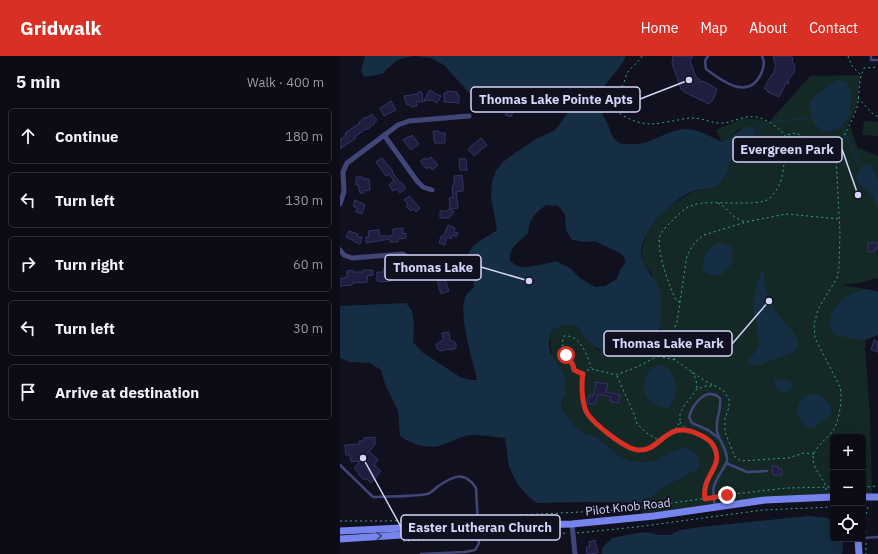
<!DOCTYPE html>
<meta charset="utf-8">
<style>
:root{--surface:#0c0c17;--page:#151520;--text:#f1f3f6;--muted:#9a9ba1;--line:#2c2c36;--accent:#d93025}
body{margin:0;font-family:"IBM Plex Sans",sans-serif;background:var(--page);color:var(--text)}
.controls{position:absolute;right:12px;bottom:12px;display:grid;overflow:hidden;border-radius:6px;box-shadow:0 4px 16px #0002}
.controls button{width:36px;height:36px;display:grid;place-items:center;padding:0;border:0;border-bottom:1px solid var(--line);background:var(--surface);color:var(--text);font:20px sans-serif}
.stop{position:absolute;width:12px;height:12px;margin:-9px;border:3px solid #d93025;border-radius:50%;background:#fff}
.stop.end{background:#d93025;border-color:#fff;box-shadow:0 1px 4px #0008}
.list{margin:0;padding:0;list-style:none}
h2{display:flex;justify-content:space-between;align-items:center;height:52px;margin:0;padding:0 16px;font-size:17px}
h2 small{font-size:13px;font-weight:400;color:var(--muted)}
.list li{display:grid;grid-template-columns:26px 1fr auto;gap:12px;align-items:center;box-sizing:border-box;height:56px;margin:0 8px 8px;padding:0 8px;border:1px solid var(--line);border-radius:6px}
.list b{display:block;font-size:15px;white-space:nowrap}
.list em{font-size:13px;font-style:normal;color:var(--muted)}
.icon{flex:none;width:22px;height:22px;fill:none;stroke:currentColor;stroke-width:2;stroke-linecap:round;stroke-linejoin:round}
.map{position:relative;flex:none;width:538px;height:498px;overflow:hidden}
header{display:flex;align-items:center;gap:24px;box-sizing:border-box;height:56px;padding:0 20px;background:var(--accent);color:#fff}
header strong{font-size:19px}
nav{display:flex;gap:22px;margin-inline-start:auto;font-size:14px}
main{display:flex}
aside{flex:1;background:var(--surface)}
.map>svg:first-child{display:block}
.green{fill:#142825}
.water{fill:#162e43;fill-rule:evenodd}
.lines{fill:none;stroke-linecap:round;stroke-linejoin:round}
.stream{stroke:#162e43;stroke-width:1.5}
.building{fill:#201e3e;stroke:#363367}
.path{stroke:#3da48f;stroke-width:1;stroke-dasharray:2 3;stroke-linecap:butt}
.lane{stroke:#414678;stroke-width:2.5}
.street{stroke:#414678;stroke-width:5}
.secondary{stroke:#7784ed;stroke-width:7}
.oneway{stroke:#3e447c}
.route{stroke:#d93025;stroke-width:5}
.labels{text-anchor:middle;stroke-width:3.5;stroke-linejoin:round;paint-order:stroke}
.street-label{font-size:12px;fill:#d4d5f9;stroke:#10101f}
.leader{fill:none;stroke:#d4d5f9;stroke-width:1.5}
.callout-dot{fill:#d4d5f9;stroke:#10101f;stroke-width:1.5}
.callout{fill:#10101f;stroke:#d4d5f9;stroke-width:1.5}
.callout-label{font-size:13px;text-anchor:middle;font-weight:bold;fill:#d4d5f9}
</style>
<header>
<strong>Gridwalk</strong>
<nav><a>Home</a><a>Map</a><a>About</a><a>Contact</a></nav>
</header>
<main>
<aside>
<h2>5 min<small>Walk · 400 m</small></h2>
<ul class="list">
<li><svg class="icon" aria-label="ahead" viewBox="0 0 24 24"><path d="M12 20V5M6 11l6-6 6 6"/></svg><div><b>Continue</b></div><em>180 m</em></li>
<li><svg class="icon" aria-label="left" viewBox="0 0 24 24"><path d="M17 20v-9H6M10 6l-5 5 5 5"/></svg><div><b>Turn left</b></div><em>130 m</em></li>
<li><svg class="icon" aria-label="right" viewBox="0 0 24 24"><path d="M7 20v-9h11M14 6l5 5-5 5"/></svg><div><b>Turn right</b></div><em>60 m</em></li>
<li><svg class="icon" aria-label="left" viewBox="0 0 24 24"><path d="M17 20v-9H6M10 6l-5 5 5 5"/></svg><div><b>Turn left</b></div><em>30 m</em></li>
<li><svg class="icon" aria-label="arrive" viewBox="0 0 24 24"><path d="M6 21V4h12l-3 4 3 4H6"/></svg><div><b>Arrive at destination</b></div></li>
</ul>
</aside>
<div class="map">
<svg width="538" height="498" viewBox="0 0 538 498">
<rect width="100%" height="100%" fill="#10101f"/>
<g class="green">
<path d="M521 19 516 52 505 76 510 70 518 92 538 100V223L536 222 520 227 500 229 527 233 538 236V279L526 284 525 292 530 357 532 441H523V381H493V441H470L303 461 301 447 313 441 320 433 359 413 328 397 316 404 305 406H292L278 399 257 381 242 376 234 369 222 354 221 346 226 337C217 314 208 300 211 275L223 269 237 270 241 277 258 294 301 299 314 288 320 273 312 218 304 209 301 196 307 176 325 153 339 144 352 136 375 131 390 104 408 87 400 73 382 86 376 74 403 62 425 64 429 66 470 20Z"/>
<polygon points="524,65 538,66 538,80 522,79"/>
</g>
<g class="water">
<path d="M25 0H286C280 15 265 25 259 40 256 48 262 56 265 63 270 70 270 81 278 86 280 88 284 88 287 88 312 91 326 72 348 73 359 74 372 81 382 86L406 71H415C413 87 406 85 397 94 387 105 389 121 376 130 369 134 360 133 353 135 340 140 321 157 313 168 308 174 300 190 301 198 303 212 314 220 319 233 325 252 322 289 301 299 290 304 277 297 266 295 253 293 243 281 237 270L223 269 211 275 209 287 210 296 225 320 226 337 221 346 222 354 234 369 242 376 257 381 278 399 292 406H305L316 404 328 397 342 392 350 393 357 399 360 407 359 413 320 433 313 441 301 447 246 446 197 447 189 441 178 429 169 411 165 382C152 381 137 377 125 380 117 382 109 387 102 389 89 394 71 388 60 380L58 355 45 328 41 314 30 307 10 306 0 302V250L66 247 72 255 74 270 73 286 82 296 111 315 120 321 131 324H137C133 305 116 253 127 238 129 235 132 233 134 231 134 224 131 220 129 213 123 188 141 186 157 174L151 142 152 126 156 115 163 106 175 97 196 83 215 74 228 57 237 49 238 42 230 32 185 31 149 45 139 42 129 37 104 9 91 2 74 0 57 4 42 18 24 21 21 14ZM206 149 218 150 225 158 226 174 232 184 245 186 255 185 282 198 286 206 280 214 277 223 265 230 255 231 240 222 230 212 216 205C211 207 186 212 181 211 177 210 173 207 170 205 169 190 179 187 188 177 189 163 195 157 206 149Z"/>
<path d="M497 24 507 26 512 42 510 54 511 58 500 72 485 76C472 69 469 60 470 46L477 38 481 37 487 30Z"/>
<path d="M525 108 531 109 538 125V151C534 148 535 143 532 140 526 130 520 134 516 120L521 112Z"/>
<path d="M381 186 391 190C396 203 388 222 372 219 369 218 366 216 363 215 362 199 367 191 381 186Z"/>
<polygon points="424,214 424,227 435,255 451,273 458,285 458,290 454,296 436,303 417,310 410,309 408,305 419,290 417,267 413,256 415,236 420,219"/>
<path d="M527 233 538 236V279L522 284 494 279C492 274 489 269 490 264 492 247 512 235 527 233Z"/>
<path d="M318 309 326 310C329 315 333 319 335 325 338 333 334 347 328 353L314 348 305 340 304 329 309 314Z"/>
<path d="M436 323 447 324 452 327V332C446 338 444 337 437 334L434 326Z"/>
<path d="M475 337 482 340 491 350V358L482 366 472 373C462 369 459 364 456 355L463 341Z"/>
<polygon points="469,460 488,462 493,468 493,483 502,483 503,488 502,498 262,498 262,492 272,482 292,478 306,476 318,479 330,479 340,474 361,471"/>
</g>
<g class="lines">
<g class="stream">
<polyline points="501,68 522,113"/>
<polyline points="413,79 427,67 456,63 472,62"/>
</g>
</g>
<g class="building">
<polygon points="333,0 353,0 350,5 356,21 359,23 360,26 363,25 377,33 373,44 371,45 369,48 344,36 341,33 332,7"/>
<polygon points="434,0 450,0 453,2 452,4 455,10 454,17 448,24 449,27 446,27 439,41 428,36 427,34 424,32 432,18 435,17 434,14 436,10 433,1"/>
<polygon points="89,35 92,35 94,37 101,40 97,47 92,44 84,45"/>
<polygon points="107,35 117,36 117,39 119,39 119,47 104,46 104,37 107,37"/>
<polygon points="78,36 82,36 83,46 76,46 77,50 71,51 71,49 67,49 64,40 78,38"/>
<polygon points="173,43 181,43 182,46 186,46 187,51 182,51 182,53 180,54 181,56 173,56 171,61 165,59 168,51 174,53"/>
<polygon points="51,45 56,54 44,60 40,52"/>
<polygon points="32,58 37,64 34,66 35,67 28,73 24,74 15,81 16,82 0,93 0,84 6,79 5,77 20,67 19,66 25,61 26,62"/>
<polygon points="93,75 99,75 99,77 105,77 105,87 95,87 95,85 94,85"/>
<polygon points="72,79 79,88 71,94 63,84 69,80 70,81"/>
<polygon points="141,82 147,89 134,100 128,93"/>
<polygon points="91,101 98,109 92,114 90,111 87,113 86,111 85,112 80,105 85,102 86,104"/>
<polygon points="42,102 53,115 52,116 60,127 61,126 66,132 60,137 57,133 53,135 49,129 54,125 49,118 46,120 36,106"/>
<polygon points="119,103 126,103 127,114 120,114"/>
<polygon points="122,119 123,128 123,135 116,136 118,152 111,153 114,156 109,162 100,162 100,155 107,155 110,152 109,142 113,141 112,130 114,129 114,120"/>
<polygon points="16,121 23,121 23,123 29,123 30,134 24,135 24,137 20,137 18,129 16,129"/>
<polygon points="69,140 80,152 76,156 73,153 71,155 66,150 68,148 64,144"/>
<polygon points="15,144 25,149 22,158 16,156 17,152 13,150"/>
<polygon points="108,169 115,172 114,176 118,177 116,181 113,179 111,183 107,181 105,189 99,187 101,180 103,181"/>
<polygon points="63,172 63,178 66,177 66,182 58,183 58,186 50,186 50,183 26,187 26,181 29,181 28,175 39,174 40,180 50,180 53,179 53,173"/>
<polygon points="9,175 18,178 17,181 22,181 20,188 13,185 13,184 6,181"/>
<polygon points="528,187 538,187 538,192 535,192 535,195 528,196"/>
<polygon points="43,213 49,213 51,225 40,226 39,225 37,225 37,216 44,216"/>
<polygon points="13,214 14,216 23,216 23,214 33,214 33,219 27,220 28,226 12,227 12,229 0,230 0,223 7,221 7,215"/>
<polygon points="104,221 109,235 101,238 97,224"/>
<polygon points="109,276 110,284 116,287 116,292 112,294 108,293 101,295 97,293 96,288 103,284 102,277"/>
<polygon points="534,284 538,286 538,296 531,294"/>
<polygon points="256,326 268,328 266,336 280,339 278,347 270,345 271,341 258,338 255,349 247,347 249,339 253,340"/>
<polygon points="35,381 35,389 29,395 38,404 34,409 41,415 31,427 26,422 24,424 18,418 19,417 14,412 20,405 11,406 10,399 6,399 5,389 19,388 19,385 24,385 24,382"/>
<polygon points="432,410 438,410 438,413 442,413 442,419 433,419"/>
<polygon points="255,484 258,497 247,498 246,491 250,491 249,486"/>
</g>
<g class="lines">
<g class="path">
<path d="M302 0C298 7 292 10 288 16 285 20 285 26 282 30 279 36 272 38 272 45 272 52 277 55 282 59 305 72 314 68 338 64 343 63 348 62 353 62 363 62 373 68 383 67 394 66 404 59 416 61 427 63 436 70 444 78"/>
<polyline points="508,0 512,10 521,19"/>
<polyline points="518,42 533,58 538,61"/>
<path d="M378 147C390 153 389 161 406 166"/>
<path d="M340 246 336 244C329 230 316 194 320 180 322 174 327 170 331 166 337 160 344 152 353 149 370 143 420 152 430 142 448 124 443 101 445 79L456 77 481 89 497 93"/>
<polyline points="329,288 335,304"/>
<polyline points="318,300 335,304 365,325 375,330"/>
<polyline points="352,316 356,323 357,332"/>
<path d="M242 318 234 314C231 302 218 292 224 280 240 278 248 300 251 312"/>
<polyline points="277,320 294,358 297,368 308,378 317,383 321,383"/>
<polyline points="340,366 348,375 360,379 372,387 378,400 376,408 366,427 364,437 365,443"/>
<polyline points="335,375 348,375"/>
<polyline points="474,398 464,397 448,402 415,404 401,405 395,401 385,376 385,363 389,351 389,343 383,334 375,330 366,330 357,333 344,350 340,358 340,366 334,375 311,391 299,395 290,392 277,385 248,358 242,336 242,324 245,315 252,313 276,319 297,311 318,300 328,288 337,266 347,199 355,186 364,179 406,166 446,158 500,163"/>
<polyline points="523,431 538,430"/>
<path d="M486 434C486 422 469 412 474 397 478 389 487 382 492 376 499 368 503 341 500 331L475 282 474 269 478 253 497 222 499 211 500 177 496 102C499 83 512 69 517 51 520 38 518 24 524 12L538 11"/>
<polyline points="378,440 446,432 493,431"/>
<polyline points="523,451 528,451 525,464 526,477"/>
<polyline points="141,461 280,454 369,442"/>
<polyline points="0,465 44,465 134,462"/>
<polyline points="237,477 296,471 423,454 493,451"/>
<polyline points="143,482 228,477"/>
<polyline points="63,485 134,482"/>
<polyline points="526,487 526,498"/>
</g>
<g class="lane">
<path d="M368 0 365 5 366 13C382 25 408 45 421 18 424 12 425 6 422 0"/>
<polyline points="531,0 531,4 538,4"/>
<polyline points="386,407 407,416 427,415"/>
<path d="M0 409 33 441C50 440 71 441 87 438 91 437 94 434 97 431 112 421 124 413 136 432L139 487 135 494 125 496 81 498"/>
<path d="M375 451C372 433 372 431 381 416 383 413 386 408 387 405 388 394 379 385 377 375 375 364 382 353 380 342 366 330 353 348 349 361L352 367 368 374 380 383"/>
<polyline points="523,482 538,481"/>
</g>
<g class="street">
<polyline points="44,79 77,125 83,131 92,134"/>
<polyline points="0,148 4,136 3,116 7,107 58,69 69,65 129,60"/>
<path d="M0 194 4 199 12 202 63 198C71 202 69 212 70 220"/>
<polyline points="232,468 235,498"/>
</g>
<g class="secondary">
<polyline points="523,441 538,441"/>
<polyline points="0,475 62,472 84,472 232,468 314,460 425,444 493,441"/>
<polyline points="0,483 61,479 76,475"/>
<polyline points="518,483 519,498"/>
</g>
</g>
<defs><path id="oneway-chevron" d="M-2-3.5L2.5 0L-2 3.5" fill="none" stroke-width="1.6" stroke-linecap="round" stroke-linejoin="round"/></defs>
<use class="oneway" href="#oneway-chevron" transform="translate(39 480) rotate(-4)"/>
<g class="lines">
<path class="route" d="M226 299 233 309 234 314 243 318C241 329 242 348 247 357 254 368 285 393 298 394 322 396 324 363 358 378 363 380 371 385 373 389 386 411 361 418 365 443L387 439"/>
</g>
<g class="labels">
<g class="street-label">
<text transform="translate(288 451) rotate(-6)" y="4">Pilot Knob Road</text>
</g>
</g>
<path class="leader" d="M349 24L300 43M518 139L502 93M189 225L141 211M429 245L392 288M23 402L61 471"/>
<g class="callout-dot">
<circle cx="349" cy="24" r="4"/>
<circle cx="518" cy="139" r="4"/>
<circle cx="189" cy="225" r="4"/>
<circle cx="429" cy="245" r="4"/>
<circle cx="23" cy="402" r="4"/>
</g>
<g class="callout">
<rect x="131" y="31" width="169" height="25" rx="4"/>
<rect x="393" y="81" width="109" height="25" rx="4"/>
<rect x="45" y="199" width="96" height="25" rx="4"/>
<rect x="264" y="275" width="128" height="25" rx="4"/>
<rect x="61" y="459" width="159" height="25" rx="4"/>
</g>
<g class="callout-label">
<text x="216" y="48">Thomas Lake Pointe Apts</text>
<text x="447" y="98">Evergreen Park</text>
<text x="93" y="216">Thomas Lake</text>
<text x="328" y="292">Thomas Lake Park</text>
<text x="140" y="476">Easter Lutheran Church</text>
</g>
</svg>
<div class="controls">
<button>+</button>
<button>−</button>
<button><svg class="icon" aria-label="locate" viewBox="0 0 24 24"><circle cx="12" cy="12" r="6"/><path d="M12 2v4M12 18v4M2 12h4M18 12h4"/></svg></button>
</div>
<div class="stop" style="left:226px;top:299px"></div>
<div class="stop end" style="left:387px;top:439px"></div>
</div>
</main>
